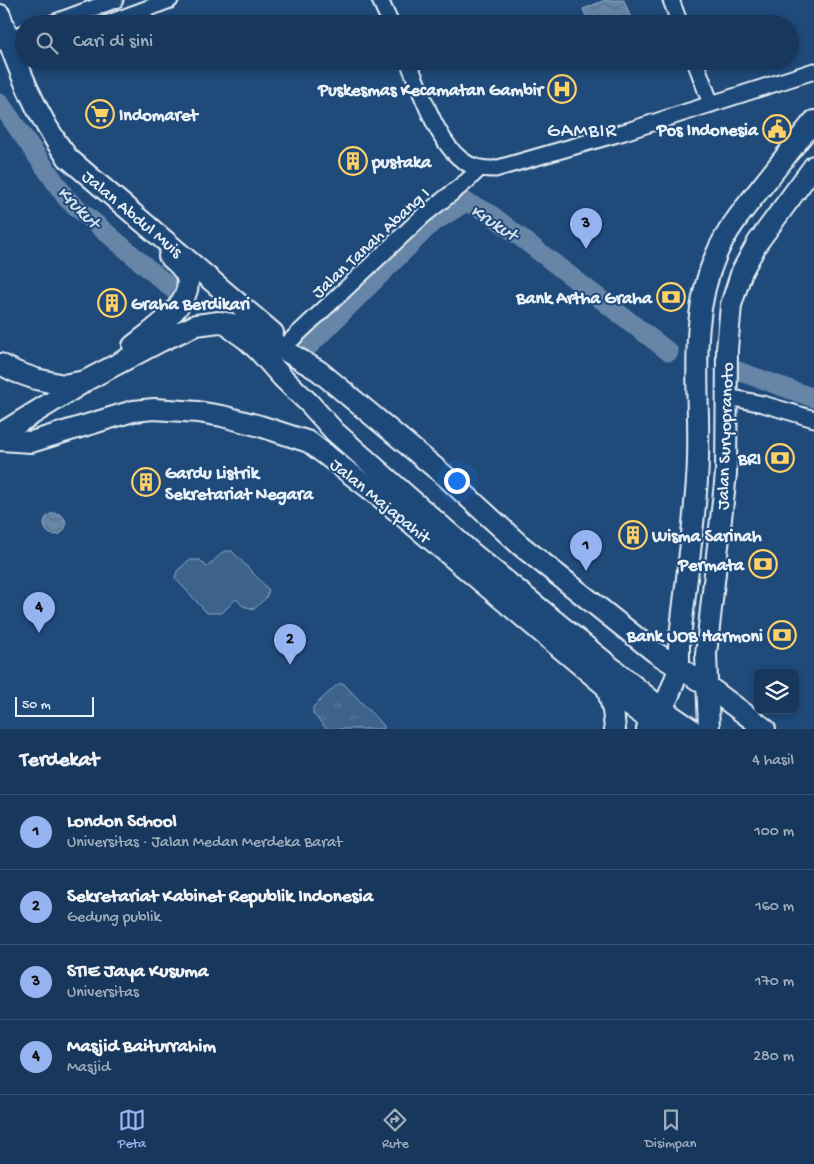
<!DOCTYPE html>
<html lang="id">
<meta charset="utf-8">
<style>
:root{--surface:#17385c;--page:#203f62;--text:#f1f3f6;--muted:#9eacbb;--line:#365272;--accent:#95b2f1}
body{margin:0;font-family:"Gochi Hand",sans-serif;background:var(--page);color:var(--text)}
.controls{position:absolute;right:15px;bottom:15px;display:grid;overflow:hidden;border-radius:8px;box-shadow:0 2px 8px #0003}
.controls button{width:45px;height:45px;display:grid;place-items:center;padding:0;border:0;border-bottom:1px solid var(--line);background:var(--surface);color:var(--text);font:25px sans-serif}
.scale{position:absolute;left:15px;bottom:12px;width:79px;box-sizing:border-box;padding-left:5px;border:2px solid #e8f1f8;border-top:0;font-size:14px;line-height:18px;white-space:nowrap;color:#e8f1f8;-webkit-text-stroke:4px #1f4a7a;paint-order:stroke}
.you{position:absolute;left:456px;top:480px;width:18px;height:18px;margin:-12px;border:4px solid #fff;border-radius:50%;background:#1a73e8;box-shadow:0 0 0 8px #1a73e833}
.badge{display:grid;place-items:center;width:32px;height:32px;border-radius:50%;background:var(--accent);color:#111;font-size:16px;font-weight:700}
.pin{position:absolute;translate:-50% -41px;filter:drop-shadow(0 1px 2px #0008)}
.pin::after{content:'';position:absolute;top:26px;width:18px;height:15px;background:inherit;clip-path:polygon(0 0,100% 0,50% 100%)}
.list{margin:0;padding:0;list-style:none}
h2{display:flex;justify-content:space-between;align-items:center;height:65px;margin:0;padding:0 20px;font-size:21px}
h2 small{font-size:16px;font-weight:400;color:var(--muted)}
.list li{display:grid;grid-template-columns:32px 1fr auto;gap:15px;align-items:center;box-sizing:border-box;height:75px;padding:0 20px;border-top:1px solid var(--line)}
.list b{display:block;font-size:19px;white-space:nowrap}
.list p{margin:0;font-size:16px;white-space:nowrap;color:var(--muted)}
.list em{font-size:16px;font-style:normal;color:var(--muted)}
.icon{flex:none;width:28px;height:28px;fill:none;stroke:currentColor;stroke-width:2;stroke-linecap:round;stroke-linejoin:round}
.map{position:relative;flex:none;width:814px;height:729px;overflow:hidden}
.search{position:absolute;background:var(--surface);box-shadow:0 2px 8px #0003;left:15px;right:15px;top:15px;height:55px;display:flex;align-items:center;gap:12px;box-sizing:border-box;padding:0 18px;border-radius:28px;color:var(--muted);font-size:19px}
.sheet{height:365px;background:var(--surface)}
nav{display:flex;justify-content:space-around;align-items:center;box-sizing:border-box;height:70px;border-top:1px solid var(--line);background:var(--surface);font-size:14px;color:var(--muted)}
nav a{display:grid;justify-items:center;gap:2px}
nav .on{color:var(--accent)}
.map>svg:first-child{display:block}
.grass{fill:url(#grass-tufts);stroke:#92aac2}
.garden{fill:#3c628c;stroke:#92aac2}
.water{fill:url(#water-waves);stroke:#9ab0c7}
.lines{fill:none;stroke-linecap:round;stroke-linejoin:round}
.river{stroke:#6685a7;stroke-width:19}
.minor-casing{stroke:#e8f1f8;stroke-width:19}
.major-casing{stroke:#e8f1f8;stroke-width:24}
.minor{stroke:#1f4a7a;stroke-width:15}
.major{stroke:#1f4a7a;stroke-width:20}
.labels{text-anchor:middle;stroke-width:4;stroke-linejoin:round;paint-order:stroke}
.poi-label{font-size:18px;font-weight:bold;fill:#e8f1f8;stroke:#1f4a7a;text-anchor:end}
.street-label{font-size:18px;fill:#e8f1f8;stroke:#1f4a7a}
.water-label{font-size:19px;font-style:italic;fill:#d4e1ec;stroke:#1f4a7a}
.quarter-label{font-size:20px;letter-spacing:1px;fill:#e8f1f8;stroke:#1f4a7a}
</style>
<div class="map">
<svg width="814" height="729" viewBox="0 0 814 729">
<defs>
<pattern id="grass-tufts" width="24" height="20" patternUnits="userSpaceOnUse" patternTransform="scale(1.25)"><rect width="24" height="20" fill="#3c628c"/><path d="M3 7l-1-3M5 7V3M7 7l1-3M15 17l-1-3M17 17v-4M19 17l1-3" fill="none" stroke="#58799d"/></pattern>
<pattern id="water-waves" width="16" height="10" patternUnits="userSpaceOnUse" patternTransform="scale(1.25)"><rect width="16" height="10" fill="#6685a7"/><path d="M0 5q4-4 8 0t8 0" fill="none" stroke="#596d82"/></pattern>
</defs>
<rect width="100%" height="100%" fill="#1f4a7a"/>
<filter id="ink" filterUnits="userSpaceOnUse"><feTurbulence type="fractalNoise" baseFrequency=".02" numOctaves="2"/><feDisplacementMap in="SourceGraphic" scale="10" xChannelSelector="R" yChannelSelector="G"/><feConvolveMatrix kernelMatrix="1 2 1 2 8 2 1 2 1" color-interpolation-filters="sRGB"/></filter>
<g filter="url(#ink)">
<polygon class="grass" points="338,684 344,684 384,726 384,729 327,729 313,714 313,707"/>
<polygon class="garden" points="224,551 232,551 269,590 266,598 254,609 243,606 236,599 222,613 207,613 175,578 177,571 189,560 200,560 207,567"/>
<g class="water">
<polygon points="605,0 624,0 633,24 589,24 583,9"/>
<circle cx="55" cy="524" r="11"/>
</g>
<g class="lines">
<g class="river">
<polyline points="0,103 67,199 177,293"/>
<polyline points="309,346 431,224 466,202 489,213 669,352"/>
<polyline points="738,371 814,398"/>
</g>
<defs>
<g id="minor">
<polyline points="380,0 391,24"/>
<polyline points="671,0 680,24"/>
<polyline points="50,24 115,0"/>
<polyline points="106,24 170,0"/>
<polyline points="0,42 24,33"/>
<path d="M408 61C420 89 437 142 462 160 472 168 483 169 495 169L624 132 814 71"/>
<polyline points="695,61 711,104"/>
<polyline points="287,344 424,215 467,181 479,169"/>
<polyline points="728,397 763,404 814,419"/>
</g>
<g id="major">
<path d="M0 15C16 64 36 117 68 158L273 333"/>
<polyline points="232,329 246,339 260,352 283,378 309,403 335,432 390,481 472,553 662,709 691,729"/>
<path d="M133 346C151 331 200 300 185 273 181 266 175 261 169 256"/>
<polyline points="0,364 16,372 36,379 63,385 85,381 161,341 196,325 219,322 232,324 243,326 265,336 284,350 319,371 445,476 520,545 656,653 706,685 765,729"/>
<polyline points="0,434 81,384"/>
<polyline points="0,440 31,442 133,411 154,409 198,412 222,416 260,426 309,442 378,495 627,704 653,722 667,729"/>
<polyline points="607,687 613,710 615,729"/>
<path d="M647 729 662 709 669 695 679 669V646C685 591 693 536 697 480 703 406 685 326 716 255 727 228 749 203 767 180 783 160 798 140 814 121"/>
<polyline points="709,729 706,654 726,474 727,349 731,305 742,271 758,242 814,166"/>
</g>
</defs>
<use href="#minor" class="minor-casing"/>
<use href="#major" class="major-casing"/>
<use href="#minor" class="minor"/>
<use href="#major" class="major"/>
</g>
</g>
<defs>
<symbol id="hospital-ring" viewBox="-11 -11 22 22"><circle r="9.5" fill="#1f4a7a" stroke="#ffd166" stroke-width="1.5"/><path d="M-5-5h3v3.5h4V-5h3V5h-3V1.5h-4V5h-3Z" fill="#ffd166"/></symbol>
<symbol id="supermarket-ring" viewBox="-11 -11 22 22"><circle r="9.5" fill="#1f4a7a" stroke="#ffd166" stroke-width="1.5"/><path d="M-6-5.5h2.5l.6 2H6L4.5 2H-2.5L-4.4-4H-6ZM-1.5 3.2a1.3 1.3 0 1 0 .1 0ZM3 3.2a1.3 1.3 0 1 0 .1 0Z" fill="#ffd166"/></symbol>
<symbol id="civic-ring" viewBox="-11 -11 22 22"><circle r="9.5" fill="#1f4a7a" stroke="#ffd166" stroke-width="1.5"/><path d="M-.6-6.5H3V-4.5H.6V-3L4-1V1h2V6H-6V1h2V-1L-.6-3ZM-1.2 2.5V6h2.4V2.5Z" fill="#ffd166"/></symbol>
<symbol id="building-ring" viewBox="-11 -11 22 22"><circle r="9.5" fill="#1f4a7a" stroke="#ffd166" stroke-width="1.5"/><path d="M-4-6H4V6H1V3H-1V6H-4ZM-2.5-4.3h1.7v1.8h-1.7ZM.8-4.3h1.7v1.8H.8ZM-2.5-1h1.7V.8h-1.7ZM.8-1h1.7V.8H.8Z" fill="#ffd166"/></symbol>
<symbol id="bank-ring" viewBox="-11 -11 22 22"><circle r="9.5" fill="#1f4a7a" stroke="#ffd166" stroke-width="1.5"/><path d="M-6-4H6V4H-6ZM0-2.3a2.3 2.3 0 1 0 0 4.6a2.3 2.3 0 1 0 0-4.6Z" fill="#ffd166"/></symbol>
</defs>
<g fill-rule="evenodd">
<use href="#hospital-ring" x="546" y="73" width="32" height="32"/>
<use href="#supermarket-ring" x="84" y="98" width="32" height="32"/>
<use href="#civic-ring" x="761" y="113" width="32" height="32"/>
<use href="#building-ring" x="337" y="145" width="32" height="32"/>
<use href="#bank-ring" x="655" y="281" width="32" height="32"/>
<use href="#building-ring" x="96" y="287" width="32" height="32"/>
<use href="#bank-ring" x="764" y="442" width="32" height="32"/>
<use href="#building-ring" x="130" y="466" width="32" height="32"/>
<use href="#building-ring" x="617" y="519" width="32" height="32"/>
<use href="#bank-ring" x="747" y="548" width="32" height="32"/>
<use href="#bank-ring" x="766" y="619" width="32" height="32"/>
</g>
<g class="labels">
<g class="poi-label">
<text x="543" y="95">Puskesmas Kecamatan Gambir</text>
<text x="119" y="120" text-anchor="start">Indomaret</text>
<text x="758" y="135">Pos Indonesia</text>
<text x="372" y="167" text-anchor="start">pustaka</text>
<text x="652" y="303">Bank Artha Graha</text>
<text x="131" y="309" text-anchor="start">Graha Berdikari</text>
<text x="761" y="464">BRI</text>
<text x="165" y="478" text-anchor="start">Gardu Listrik<tspan x="165" dy="21">Sekretariat Negara</tspan></text>
<text x="652" y="541" text-anchor="start">Wisma Sarinah</text>
<text x="744" y="570">Permata</text>
<text x="763" y="641">Bank UOB Harmoni</text>
</g>
<g class="street-label">
<text transform="translate(133 213) rotate(40)" y="6">Jalan Abdul Muis</text>
<text transform="translate(370 242) rotate(-43)" y="6">Jalan Tanah Abang I</text>
<text transform="translate(724 436) rotate(-88)" y="6">Jalan Suryopranoto</text>
<text transform="translate(381 500) rotate(39)" y="6">Jalan Majapahit</text>
</g>
<g class="water-label">
<text transform="translate(80 206) rotate(45)" y="7">Krukut</text>
<text transform="translate(495 221) rotate(33)" y="7">Krukut</text>
</g>
<g class="quarter-label">
<text x="582" y="136">GAMBIR</text>
</g>
</g>
</svg>
<div class="controls">
<button><svg class="icon" aria-label="layers" viewBox="0 0 24 24"><path d="M12 4l9 5-9 5-9-5zM3 14l9 5 9-5"/></svg></button>
</div>
<div class="scale">50 m</div>
<div class="you"></div>
<div class="pin badge" style="left:586px;top:571px">1</div>
<div class="pin badge" style="left:290px;top:665px">2</div>
<div class="pin badge" style="left:586px;top:249px">3</div>
<div class="pin badge" style="left:39px;top:633px">4</div>
<div class="search"><svg class="icon" aria-label="search" viewBox="0 0 24 24"><circle cx="10" cy="10" r="6"/><path d="M15 15l6 6"/></svg>Cari di sini</div>
</div>
<section class="sheet">
<h2>Terdekat<small>4 hasil</small></h2>
<ul class="list">
<li><span class="badge">1</span><div><b>London School</b><p>Universitas · Jalan Medan Merdeka Barat</p></div><em>100 m</em></li>
<li><span class="badge">2</span><div><b>Sekretariat Kabinet Republik Indonesia</b><p>Gedung publik</p></div><em>160 m</em></li>
<li><span class="badge">3</span><div><b>STIE Jaya Kusuma</b><p>Universitas</p></div><em>170 m</em></li>
<li><span class="badge">4</span><div><b>Masjid Baiturrahim</b><p>Masjid</p></div><em>280 m</em></li>
</ul>
</section>
<nav>
<a class="on"><svg class="icon" aria-label="map" viewBox="0 0 24 24"><path d="M3 6l6-2 6 2 6-2v14l-6 2-6-2-6 2zM9 4v14M15 6v14"/></svg>Peta</a>
<a><svg class="icon" aria-label="directions" viewBox="0 0 24 24"><path d="M12 3l9 9-9 9-9-9zM9 14v-3h6M13 9l2 2-2 2"/></svg>Rute</a>
<a><svg class="icon" aria-label="saved" viewBox="0 0 24 24"><path d="M7 4h10v16l-5-4-5 4z"/></svg>Disimpan</a>
</nav>
